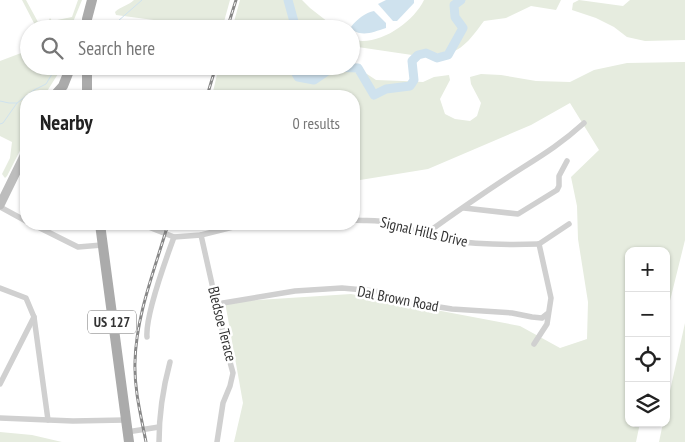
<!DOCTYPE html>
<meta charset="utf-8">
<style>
:root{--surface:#fff;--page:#f6f6f6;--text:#222;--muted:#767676;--line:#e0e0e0}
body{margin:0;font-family:"PT Sans Narrow",sans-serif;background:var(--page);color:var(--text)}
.controls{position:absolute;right:15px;bottom:15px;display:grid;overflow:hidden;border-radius:10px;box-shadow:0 1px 4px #0004}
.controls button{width:45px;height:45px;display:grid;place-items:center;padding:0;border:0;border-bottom:1px solid var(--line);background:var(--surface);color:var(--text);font:25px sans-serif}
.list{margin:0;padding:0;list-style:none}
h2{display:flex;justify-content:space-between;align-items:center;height:65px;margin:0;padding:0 20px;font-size:21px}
h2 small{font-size:16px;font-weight:400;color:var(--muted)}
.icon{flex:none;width:28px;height:28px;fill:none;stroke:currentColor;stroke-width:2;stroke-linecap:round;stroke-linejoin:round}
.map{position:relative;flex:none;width:685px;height:442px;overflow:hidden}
.search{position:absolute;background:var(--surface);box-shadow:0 1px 4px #0004;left:20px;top:20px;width:340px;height:55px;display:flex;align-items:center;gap:12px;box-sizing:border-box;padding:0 18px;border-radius:28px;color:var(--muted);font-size:19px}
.panel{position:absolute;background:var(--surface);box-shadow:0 1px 4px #0004;left:20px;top:90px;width:340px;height:140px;border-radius:20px}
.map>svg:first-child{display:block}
.green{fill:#e6ecdf}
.water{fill:#cfe2ee}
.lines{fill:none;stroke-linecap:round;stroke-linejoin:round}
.stream{stroke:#cfe2ee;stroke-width:1}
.river{stroke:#cfe2ee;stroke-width:9}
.street{stroke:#d0d0d0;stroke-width:5.5}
.secondary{stroke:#bdbdbd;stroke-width:9}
.primary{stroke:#ababab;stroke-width:10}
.rail-casing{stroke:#888;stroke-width:3}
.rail{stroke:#fff;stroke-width:1;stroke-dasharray:4;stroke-linecap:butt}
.labels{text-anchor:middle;stroke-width:5;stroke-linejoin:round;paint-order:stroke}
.shield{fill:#fff;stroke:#707070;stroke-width:1}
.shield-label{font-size:14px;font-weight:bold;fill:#333}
.street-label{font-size:15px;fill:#333;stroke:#fff}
</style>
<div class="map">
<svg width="685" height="442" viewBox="0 0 685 442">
<rect width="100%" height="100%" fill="#fff"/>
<g class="green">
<polygon points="22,0 26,0 38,22 42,21 43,26 42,29 37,29"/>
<polygon points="78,0 82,0 73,22 55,25 48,22 50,18 52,21 72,17"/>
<path d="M134 0H230L222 29 116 15 115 12C121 6 128 6 134 0Z"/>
<polygon points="240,0 302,0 310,8 337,29 232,29"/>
<path d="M424 0H561L556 10 531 6 506 18 484 21C471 38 459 58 434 53 425 52 420 49 412 55L351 46V39C377 48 413 23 424 0Z"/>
<polygon points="579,0 623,6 630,0 685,0 685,40 645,41 627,37 614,27 596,18 572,10 573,3"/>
<polygon points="29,50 29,66 63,66 44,96 26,96 26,139 7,176 5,178 2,174 10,158 12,142 0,136 0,61"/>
<polygon points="685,62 685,240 666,317 666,251 629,251 629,423 640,423 636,442 234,442 243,403 225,302 351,294 520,326 560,348 587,339 588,302 578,239 577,206 571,177 599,150 570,103 531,125 428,169 354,181 354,96 212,96 219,66 286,66 332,73 348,71 367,74 376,80 403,81 423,82 434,77 449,75 450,80 440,99 445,114 455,119 470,121 477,116 481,103 471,84 470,77 481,74 501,75 536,81 570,82 594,70 627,63"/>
<polygon points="685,323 685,442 659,442 663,423 666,423 666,409"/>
<polygon points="0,432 32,435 62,442 0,442"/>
</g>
<g class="water">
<polygon points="386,0 414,0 414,3 397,21 393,21 378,4"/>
<path d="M374 11 386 23V28C373 32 364 37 352 30L351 27C356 20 366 12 374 11Z"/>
</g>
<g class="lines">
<g class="stream">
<polyline points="109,29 142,0"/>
<polyline points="0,101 9,103 17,103"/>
<polyline points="0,124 3,123 17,103 34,90 46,84 57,66"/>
</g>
<g class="river">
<polyline points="288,0 296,29"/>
<polyline points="292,66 298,77 314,80 333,67 358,68 374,95 386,89 410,86 414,80 412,61 418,55 426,53 437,58 448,55 463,28 455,17 454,5 461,0"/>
</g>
<g class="street">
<polyline points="0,207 26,221"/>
<polyline points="464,208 518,214 557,190 559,186 559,176 567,161"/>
<path d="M354 220C367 221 379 220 392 223 411 228 428 237 447 240 478 245 508 245 539 244"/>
<polyline points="32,224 78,247 102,245"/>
<polyline points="141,224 174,237 201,235 245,224"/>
<polyline points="201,235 227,351 233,373 230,386 223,403 217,442"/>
<path d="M424 235C456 212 489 189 522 168 546 153 563 142 584 123"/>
<polyline points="539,244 569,224"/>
<polyline points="0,288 26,298 34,317 48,420"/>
<polyline points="217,304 295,291 342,288 375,291 414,303 452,309 512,313 532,317 542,318 547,314"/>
<path d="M147 337C145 315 166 259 174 237"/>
<polyline points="534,344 547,324 551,298 539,244"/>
<polyline points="0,384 34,317"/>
<polyline points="0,418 73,421 125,420"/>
<polyline points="127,432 159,427"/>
<path d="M159 442C159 415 163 388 170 362"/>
</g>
<polyline class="secondary" points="0,205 26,152"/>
<g class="primary">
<polyline points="87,29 87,19 92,0"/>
<polyline points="87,66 87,96"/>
<polyline points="54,96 63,86 71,66"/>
<polyline points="100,224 129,442"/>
</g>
<defs>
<g id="rail">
<polyline points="227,29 236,0"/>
<polyline points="207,96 216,66"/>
<path d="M146 442C141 416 134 389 135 362 136 315 155 269 168 224"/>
</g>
</defs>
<use href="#rail" class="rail-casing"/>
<use href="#rail" class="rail"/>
</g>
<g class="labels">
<rect class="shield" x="88" y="310.5" width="48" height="23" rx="4"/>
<g class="shield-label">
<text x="112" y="327">US 127</text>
</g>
<g class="street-label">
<text transform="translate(424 232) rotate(13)" y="5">Signal Hills Drive</text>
<text transform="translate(398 299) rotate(11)" y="5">Dal Brown Road</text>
<text transform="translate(222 324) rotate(76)" y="5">Bledsoe Terace</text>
</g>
</g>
</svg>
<div class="controls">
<button>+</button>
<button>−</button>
<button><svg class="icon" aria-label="locate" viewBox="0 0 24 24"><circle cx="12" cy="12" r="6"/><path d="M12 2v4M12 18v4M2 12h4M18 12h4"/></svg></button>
<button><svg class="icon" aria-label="layers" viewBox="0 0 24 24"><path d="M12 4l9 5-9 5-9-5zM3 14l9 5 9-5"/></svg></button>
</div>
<div class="search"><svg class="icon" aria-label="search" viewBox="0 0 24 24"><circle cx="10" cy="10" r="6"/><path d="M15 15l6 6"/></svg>Search here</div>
<section class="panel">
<h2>Nearby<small>0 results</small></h2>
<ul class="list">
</ul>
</section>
</div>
